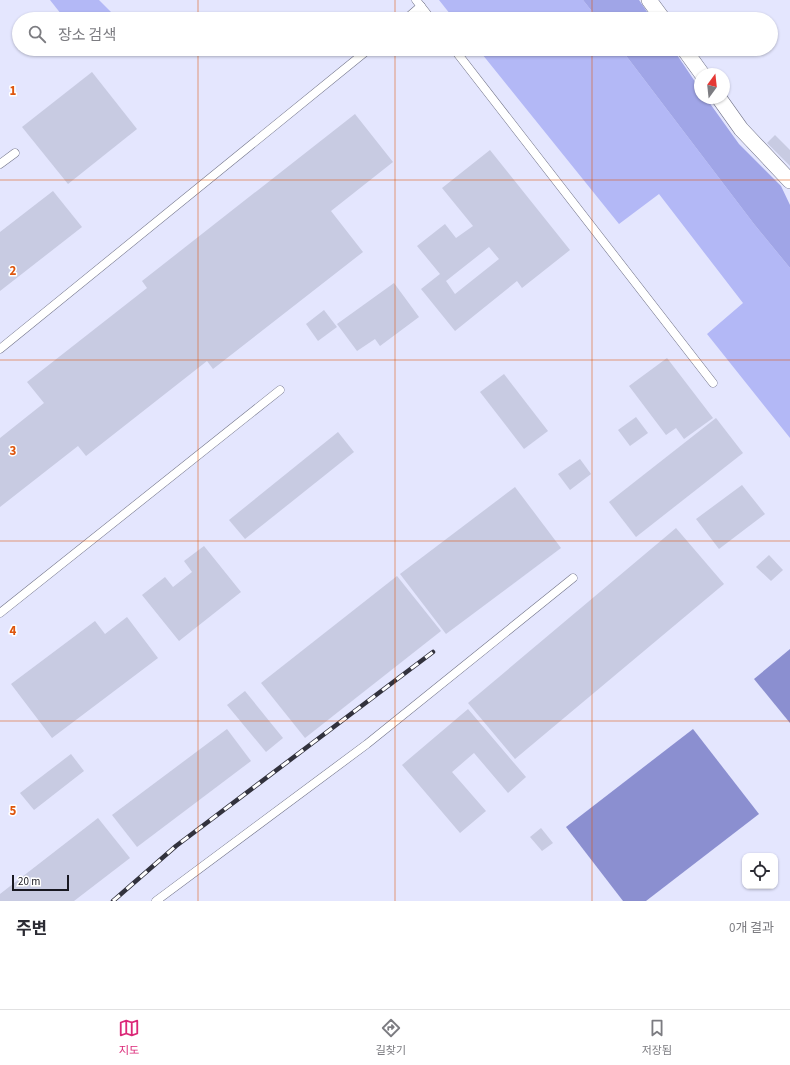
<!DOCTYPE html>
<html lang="ko">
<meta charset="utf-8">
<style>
:root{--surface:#fff;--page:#f7f7f7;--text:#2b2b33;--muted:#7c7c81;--line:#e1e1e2;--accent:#db2777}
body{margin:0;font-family:"Source Sans 3","Noto Sans KR",sans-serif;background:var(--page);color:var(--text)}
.controls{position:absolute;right:12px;bottom:12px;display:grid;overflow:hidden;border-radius:8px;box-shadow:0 1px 3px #0004}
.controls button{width:36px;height:36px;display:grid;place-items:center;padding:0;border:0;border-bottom:1px solid var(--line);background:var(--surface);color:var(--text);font:20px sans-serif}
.compass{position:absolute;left:694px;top:68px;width:36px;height:36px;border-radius:50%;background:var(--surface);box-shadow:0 1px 3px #0004;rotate:15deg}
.scale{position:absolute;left:12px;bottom:10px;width:57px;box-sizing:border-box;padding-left:4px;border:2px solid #181821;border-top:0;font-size:11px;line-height:14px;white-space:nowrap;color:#181821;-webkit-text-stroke:3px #fff;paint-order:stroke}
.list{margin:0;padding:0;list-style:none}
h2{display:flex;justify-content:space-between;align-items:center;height:52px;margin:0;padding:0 16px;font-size:17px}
h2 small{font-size:13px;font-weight:400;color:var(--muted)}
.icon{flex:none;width:22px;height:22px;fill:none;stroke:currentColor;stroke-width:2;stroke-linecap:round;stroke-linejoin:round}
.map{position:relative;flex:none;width:790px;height:901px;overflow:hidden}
.search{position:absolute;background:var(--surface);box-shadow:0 1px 3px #0004;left:12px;right:12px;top:12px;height:44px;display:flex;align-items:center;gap:10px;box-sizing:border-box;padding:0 14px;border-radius:22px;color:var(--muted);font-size:15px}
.sheet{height:108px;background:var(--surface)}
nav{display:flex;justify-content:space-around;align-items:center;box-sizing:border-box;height:56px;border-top:1px solid var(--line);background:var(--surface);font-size:11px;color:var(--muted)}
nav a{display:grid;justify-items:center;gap:2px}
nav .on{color:var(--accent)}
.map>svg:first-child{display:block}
.green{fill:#b3b8f6}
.forest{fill:#a0a5e7}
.water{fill:#8b8fd0}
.building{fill:#c8cbe2;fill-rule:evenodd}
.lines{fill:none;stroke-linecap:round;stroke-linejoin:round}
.lane-casing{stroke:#707287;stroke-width:9}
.street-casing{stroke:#707287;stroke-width:16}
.lane{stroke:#fff;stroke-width:8}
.street{stroke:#fff;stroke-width:15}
.rail-casing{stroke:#32323d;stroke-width:4.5}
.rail{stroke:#fff;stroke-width:3;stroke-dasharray:9;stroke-linecap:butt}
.grid{fill:none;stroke:#de560d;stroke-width:1;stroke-opacity:0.55}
.grid-label{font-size:13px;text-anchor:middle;font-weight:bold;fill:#de560d;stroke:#fff;stroke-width:3;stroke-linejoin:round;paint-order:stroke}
</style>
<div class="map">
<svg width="790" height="901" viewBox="0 0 790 901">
<rect width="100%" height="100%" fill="#e4e6fe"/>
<g class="green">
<polygon points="50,0 99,0 118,19 65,19"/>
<polygon points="439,0 583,0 598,19 454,19"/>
<polygon points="478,49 621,49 754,224 790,268 790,438 707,334 743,303 659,194 619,224"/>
</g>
<g class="forest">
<polygon points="583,0 639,0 652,19 598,19"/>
<polygon points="621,49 673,49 700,89 700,98 706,98 739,144 781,186 790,205 790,268 754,224"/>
</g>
<g class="water">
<polygon points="790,649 790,723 754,679"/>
<polygon points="693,729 759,814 646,901 623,901 566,827"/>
</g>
<g class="building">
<polygon points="92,72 137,129 68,184 22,127"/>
<polygon points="355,114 393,162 331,211 363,252 213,369 207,361 86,456 78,446 0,507 0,438 44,403 27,382 147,288 142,281"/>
<polygon points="775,135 790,150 790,166 767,143"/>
<path d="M490 150 570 250 522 288 517 281 455 331 421 289 440 274 417 246 445 224 456 238 473 226 442 188ZM489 247 499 259 455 294 446 281Z"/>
<polygon points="53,191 82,227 0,291 0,232"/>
<polygon points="394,283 419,317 380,346 375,339 357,351 337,324"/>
<polygon points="324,310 337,327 318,341 306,324"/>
<polygon points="667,358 713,418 684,439 676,428 666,435 629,386"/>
<polygon points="504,374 548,431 524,449 480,392"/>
<polygon points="636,417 648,433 630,446 618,430"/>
<polygon points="716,418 743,453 636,537 609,502"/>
<polygon points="338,432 354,452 245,539 229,520"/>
<polygon points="580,459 591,474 570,490 558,474"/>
<polygon points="742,485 765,514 719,549 696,519"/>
<polygon points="515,487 561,548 446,634 400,574"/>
<polygon points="676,528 724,584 515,759 468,703"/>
<polygon points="204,546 241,592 179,641 142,595 165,577 173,587 192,572 184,561"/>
<polygon points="769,555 783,570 771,581 756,567"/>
<polygon points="397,576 441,631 305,738 261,683"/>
<polygon points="127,617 158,658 52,738 11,684 95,621 105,634"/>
<polygon points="245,691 283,738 266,752 227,705"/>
<polygon points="468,709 526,777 508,793 474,753 452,772 486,811 460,833 402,765"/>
<polygon points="227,729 251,761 137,847 112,815"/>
<polygon points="71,754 84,771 34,810 20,793"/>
<polygon points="98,818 130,858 74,901 0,901 0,894"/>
<polygon points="541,828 553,843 542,851 530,837"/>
</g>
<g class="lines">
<defs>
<g id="lane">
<polyline points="416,0 431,19"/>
<polyline points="406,19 421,6"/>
<polyline points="454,49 713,383"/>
<polyline points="0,164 15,153"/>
<polyline points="0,349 369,49"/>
<polyline points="0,613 280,390"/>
<polyline points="156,901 367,744 573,578"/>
</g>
<g id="street">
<polyline points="649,0 663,19"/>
<polyline points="684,49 702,74"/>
<polyline points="719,98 741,129 790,181"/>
</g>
</defs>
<use href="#lane" class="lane-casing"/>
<use href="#street" class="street-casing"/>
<use href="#lane" class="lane"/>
<use href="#street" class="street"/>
<defs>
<polyline id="rail" points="113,901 176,846 433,652"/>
</defs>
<use href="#rail" class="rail-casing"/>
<use href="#rail" class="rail"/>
</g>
<path class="grid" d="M198 0V19M395 0V19M592 0V19M198 49V901M395 49V901M592 49V901M0 180H790M0 360H790M0 541H790M0 721H790"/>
<g class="grid-label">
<text x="13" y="95">1</text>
<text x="13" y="275">2</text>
<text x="13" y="455">3</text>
<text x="13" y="635">4</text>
<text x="13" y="815">5</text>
</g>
</svg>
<div class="controls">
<button><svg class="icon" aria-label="locate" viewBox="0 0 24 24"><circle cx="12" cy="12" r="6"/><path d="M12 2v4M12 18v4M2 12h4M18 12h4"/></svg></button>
</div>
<svg class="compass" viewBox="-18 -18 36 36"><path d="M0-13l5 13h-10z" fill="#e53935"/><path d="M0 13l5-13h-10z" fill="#7c7c81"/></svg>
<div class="scale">20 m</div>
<div class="search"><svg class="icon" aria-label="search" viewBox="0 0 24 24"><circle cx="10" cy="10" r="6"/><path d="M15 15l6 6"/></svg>장소 검색</div>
</div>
<section class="sheet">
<h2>주변<small>0개 결과</small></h2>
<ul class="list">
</ul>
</section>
<nav>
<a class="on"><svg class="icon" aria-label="map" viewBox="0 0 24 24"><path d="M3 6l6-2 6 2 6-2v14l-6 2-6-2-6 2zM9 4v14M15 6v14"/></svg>지도</a>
<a><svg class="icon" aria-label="directions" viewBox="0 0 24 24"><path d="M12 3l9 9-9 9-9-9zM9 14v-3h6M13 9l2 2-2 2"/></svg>길찾기</a>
<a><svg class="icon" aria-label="saved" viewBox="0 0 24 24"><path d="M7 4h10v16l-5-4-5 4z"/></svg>저장됨</a>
</nav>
